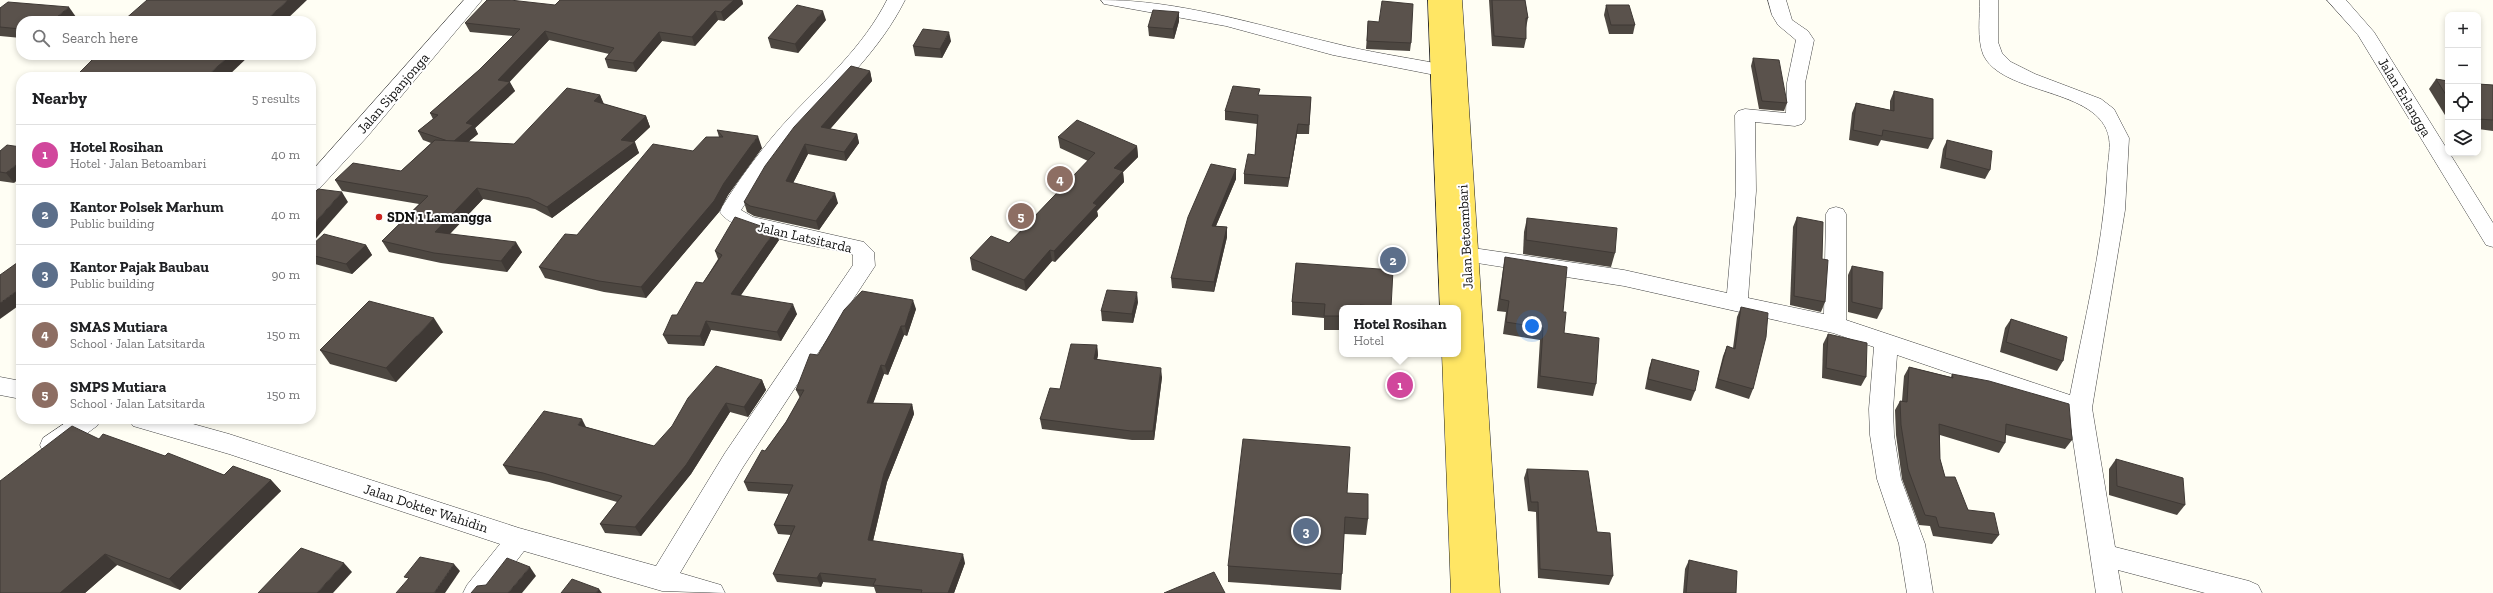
<!DOCTYPE html>
<meta charset="utf-8">
<style>
:root{--surface:#fff;--page:#f2f2f2;--text:#202124;--muted:#757577;--line:#e0e0e0;--accent:#db2777}
body{margin:0;font-family:"Zilla Slab",serif;background:var(--page);color:var(--text)}
.controls{position:absolute;right:12px;top:12px;display:grid;overflow:hidden;border-radius:8px;box-shadow:0 2px 6px #0003}
.controls button{width:36px;height:36px;display:grid;place-items:center;padding:0;border:0;border-bottom:1px solid var(--line);background:var(--surface);color:var(--text);font:20px sans-serif}
.you{position:absolute;left:1532px;top:326px;width:14px;height:14px;margin:-10px;border:3px solid #fff;border-radius:50%;background:#1a73e8;box-shadow:0 0 0 6px #1a73e833}
.badge{display:grid;place-items:center;width:26px;height:26px;border-radius:50%;background:var(--accent);color:#fff;font-size:13px;font-weight:700}
.pin{position:absolute;translate:-50% -50%;border:2px solid #fff;box-shadow:0 1px 4px #0006}
.popup{position:absolute;left:1339px;top:305px;width:122px;height:52px;box-sizing:border-box;display:grid;place-content:center;border-radius:8px;background:var(--surface);filter:drop-shadow(0 1px 3px #0005);font-size:13px;white-space:nowrap;color:var(--muted)}
.popup b{font-size:15px;color:var(--text)}
.popup::after{content:'';position:absolute;left:50%;top:100%;margin-left:-8px;border:8px solid transparent;border-top-color:var(--surface)}
.list{margin:0;padding:0;list-style:none}
h2{display:flex;justify-content:space-between;align-items:center;height:52px;margin:0;padding:0 16px;font-size:17px}
h2 small{font-size:13px;font-weight:400;color:var(--muted)}
.list li{display:grid;grid-template-columns:26px 1fr auto;gap:12px;align-items:center;box-sizing:border-box;height:60px;padding:0 16px;border-top:1px solid var(--line)}
.list b{display:block;font-size:15px;white-space:nowrap}
.list p{margin:0;font-size:13px;white-space:nowrap;color:var(--muted)}
.list em{font-size:13px;font-style:normal;color:var(--muted)}
.icon{flex:none;width:22px;height:22px;fill:none;stroke:currentColor;stroke-width:2;stroke-linecap:round;stroke-linejoin:round}
.map{position:relative;flex:none;width:2493px;height:593px;overflow:hidden}
.search{position:absolute;background:var(--surface);box-shadow:0 2px 6px #0003;left:16px;top:16px;width:300px;height:44px;display:flex;align-items:center;gap:10px;box-sizing:border-box;padding:0 14px;border-radius:16px;color:var(--muted);font-size:15px}
.panel{position:absolute;background:var(--surface);box-shadow:0 2px 6px #0003;left:16px;top:72px;width:300px;height:352px;border-radius:16px}
.map>svg:first-child{display:block}
.lines{fill:none;stroke-linecap:round;stroke-linejoin:round}
.minor-casing{stroke:#434343;stroke-width:1}
.major-casing{stroke:#212121;stroke-width:1}
.minor{fill:#fff;fill-rule:evenodd}
.major{fill:#ffe664;fill-rule:evenodd}
.wall{fill:#4d4741}
.shaded-wall{fill:#3f3935}
.building{fill:#5a524c;stroke:#3f3935}
.poi-dot{fill:#cb241e;stroke:#fff;stroke-width:1.5}
.labels{text-anchor:middle;stroke-width:4;stroke-linejoin:round;paint-order:stroke}
.street-label{font-size:14px;fill:#101010;stroke:#fff}
.poi-label{font-size:14px;font-weight:bold;fill:#101010;stroke:#fff;text-anchor:start}
</style>
<div class="map">
<svg width="2493" height="593" viewBox="0 0 2493 593">
<rect width="100%" height="100%" fill="#fffef4"/>
<g class="lines">
<defs>
<g id="minor">
<polygon points="464,0 482,0 367,137 318,190 311,192 311,172"/>
<path d="M887 0H905C880 50 841 85 804 126 781 152 760 181 741 210L753 217 864 242 874 252 875 266 743 467 680 573 721 585 725 593 662 591 524 551 492 593H463L467 585 500 544 229 454 133 426 129 419H175L229 434 519 528 656 566 725 453 853 265V255L850 253C822 247 733 235 720 212L722 207C741 176 765 144 790 117 826 79 863 47 887 0Z"/>
<path d="M1101 0C1181 0 1256 25 1333 43 1368 52 1404 57 1440 64L1447 66 1449 70 1447 74 1440 76 1333 55 1226 26 1110 5 1104 4Z"/>
<path d="M1768 0H1786L1792 20 1808 31 1814 40 1805 83V120L1802 124 1795 126 1755 122 1756 191 1748 298 1824 314 1826 214 1829 209 1836 207 1843 209 1846 214V320L2070 395C2084 323 2102 250 2107 177 2107 166 2111 150 2109 138 2100 87 2001 96 1983 54 1977 38 1980 17 1980 0H1998V42L2002 53 2011 62 2035 74 2101 99 2114 109 2129 138 2125 210 2092 408 2115 547 2249 581 2258 585 2262 593H2205L2118 570 2122 593H2096L2069 414 1897 355 1893 409 1894 435 1901 479 1925 544 1933 593H1907L1899 544 1877 479 1870 435 1869 409 1874 347 1833 333 1624 286 1458 260 1455 255 1458 250 1466 247 1624 270 1727 293 1736 191 1735 115 1738 111 1745 109 1786 113 1787 83 1796 40 1778 25 1772 15Z"/>
<polygon points="2327,0 2346,0 2374,32 2493,223 2493,247 2486,245 2358,35"/>
<polygon points="0,377 21,381 21,399 0,395"/>
<path d="M71 419H101L97 426C82 436 62 458 43 452L40 445 43 438Z"/>
</g>
<polygon id="major" points="1428,0 1462,0 1500,593 1451,593 1442,354 1458,354 1458,347 1460,348 1458,308 1440,308"/>
</defs>
<use href="#minor" class="minor-casing"/>
<use href="#major" class="major-casing"/>
<use href="#minor" class="minor"/>
<use href="#major" class="major"/>
</g>
<g class="wall">
<polygon points="560,0 742,0 743,4 724,21 718,20 695,46 662,41 636,72 608,68 605,59 609,54 549,40 509,82 515,91 475,128 478,134 468,142 514,144 600,95 604,104 646,116 650,127 634,142 639,153 552,218 535,209 483,199 450,234 522,252 507,272 441,263 389,252 382,241 419,204 342,191 335,180 401,171 431,143 423,140 418,131 433,119 430,113 479,70 513,36 470,32 465,23 555,5"/>
<polygon points="1489,0 1525,0 1528,18 1526,28 1526,39 1524,48 1492,46"/>
<polygon points="1606,5 1635,25 1633,34 1609,34 1604,15"/>
<polygon points="0,8 76,17 71,21 21,21 21,38 0,36"/>
<polygon points="1179,12 1179,21 1174,39 1149,36 1148,27"/>
<polygon points="826,20 798,53 771,48 768,38"/>
<polygon points="1368,21 1411,43 1410,51 1366,49"/>
<polygon points="951,41 942,58 915,56 913,46"/>
<polygon points="1753,58 1787,103 1784,111 1759,109 1751,66"/>
<polygon points="870,71 872,81 830,129 857,134 859,143 846,161 808,154 793,183 838,203 819,230 754,216 747,212 744,202"/>
<polygon points="2436,79 2448,81 2448,120 2429,89"/>
<polygon points="2478,84 2493,85 2493,131 2478,129"/>
<polygon points="1894,91 1933,139 1928,149 1881,140 1878,146 1849,140 1852,113 1856,103 1890,110 1890,101"/>
<polygon points="1260,95 1311,97 1309,134 1297,134 1288,187 1244,184 1244,174 1255,155 1257,124 1225,120 1225,111"/>
<polygon points="717,130 762,148 728,195 719,212 646,298 604,292 545,278 539,267 577,235 693,151 719,137"/>
<polygon points="1058,137 1137,146 1138,157 1123,172 1124,182 1097,211 1098,216 1055,262 1052,261 1026,291 972,270 970,258 1009,243 1088,161 1060,148"/>
<polygon points="1947,140 1990,170 1985,179 1940,168 1943,149"/>
<polygon points="0,151 14,183 0,181"/>
<polygon points="1236,169 1236,179 1216,226 1227,227 1227,237 1214,292 1172,288 1171,278"/>
<polygon points="1797,217 1822,259 1825,302 1821,312 1790,305 1793,227"/>
<polygon points="1527,218 1615,253 1611,267 1523,254 1524,232"/>
<polygon points="779,240 740,296 797,314 781,341 711,330 704,346 668,344 663,335 677,315 703,283 718,259 715,251"/>
<polygon points="366,245 372,255 352,274 311,263 311,246"/>
<polygon points="1505,257 1563,312 1564,333 1596,384 1593,396 1537,388 1540,340 1503,334 1506,312 1497,311 1503,269"/>
<polygon points="1296,263 1391,308 1342,308 1342,330 1324,330 1324,318 1292,315 1292,302"/>
<polygon points="1852,266 1882,309 1877,319 1848,312 1848,275"/>
<polygon points="1138,302 1133,323 1102,321 1101,311"/>
<polygon points="1741,307 1753,389 1749,399 1715,388 1723,356 1727,346 1733,348 1737,317"/>
<polygon points="916,309 907,336 904,335 888,375 884,374 873,403 912,404 914,414 887,482 873,541 965,563 954,593 876,593 874,587 823,582 821,587 777,582 773,574 791,535 778,534 774,525 789,494 748,491 744,482 765,451 786,422 800,398 796,390 818,355"/>
<polygon points="2011,319 2063,361 2057,371 2000,352 2005,328"/>
<polygon points="443,332 396,382 330,364 320,350"/>
<polygon points="1828,334 1866,377 1861,386 1822,378 1823,344"/>
<polygon points="1097,345 1098,355 1097,359 1162,377 1154,440 1132,440 1042,429 1040,419 1060,389"/>
<polygon points="1652,359 1695,391 1691,401 1645,389 1649,368"/>
<polygon points="1909,367 1951,377 1952,374 2072,440 2065,449 2006,435 2005,443 1999,453 1940,435 1940,459 1945,477 1968,510 1999,535 1992,544 1933,536 1930,526 1919,525 1902,479 1896,435 1895,410 1900,401 1902,401 1904,376"/>
<polygon points="762,380 766,390 748,417 730,412 691,474 641,536 605,533 600,524 617,502 549,482 509,474 503,465 586,427 654,446"/>
<polygon points="99,439 165,456 224,475 271,480 281,491 180,590 117,565 85,593 0,593"/>
<polygon points="2116,459 2185,505 2177,515 2109,495 2109,469"/>
<polygon points="1527,469 1597,532 1613,576 1609,585 1538,578 1536,512 1528,511 1524,478"/>
<polygon points="1347,493 1368,519 1366,535 1344,534 1342,574 1341,590 1228,582 1228,566"/>
<polygon points="1689,560 1736,593 1683,593 1685,569"/>
</g>
<g class="shaded-wall">
<polygon points="288,0 307,0 285,21 265,21"/>
<polygon points="734,0 742,0 743,4 724,21 721,12"/>
<polygon points="69,7 76,17 71,21 52,21"/>
<polygon points="715,11 718,20 695,46 692,37"/>
<polygon points="823,11 826,20 798,53 795,44"/>
<polygon points="1179,12 1179,21 1174,39 1173,29"/>
<polygon points="545,31 549,40 503,89 498,80"/>
<polygon points="659,32 662,41 636,72 633,63"/>
<polygon points="949,32 951,41 942,58 940,49"/>
<polygon points="230,55 250,55 227,77 206,77"/>
<polygon points="870,71 872,81 824,136 821,127"/>
<polygon points="510,82 515,91 475,128 478,134 457,151 452,142 466,123"/>
<polygon points="600,95 604,106 594,101"/>
<polygon points="646,116 650,127 633,143 635,142 639,153 552,218 547,207"/>
<polygon points="1298,124 1297,134 1288,187 1289,178"/>
<polygon points="857,134 859,143 846,161 844,152"/>
<polygon points="758,136 762,148 728,195 719,212 646,298 641,287 724,183"/>
<polygon points="805,144 808,154 789,191 786,181"/>
<polygon points="1137,146 1138,157 1123,172 1124,182 1097,211 1098,216 1055,262 1054,251 1093,203 1114,168"/>
<polygon points="21,161 21,177 14,183 6,173"/>
<polygon points="1236,169 1236,179 1212,235 1212,226"/>
<polygon points="477,188 483,199 442,242 435,232"/>
<polygon points="342,192 348,202 311,244 311,227"/>
<polygon points="835,193 838,203 819,230 816,221"/>
<polygon points="1227,227 1227,237 1214,292 1214,282"/>
<polygon points="775,231 779,240 735,304 731,294"/>
<polygon points="516,242 522,252 507,272 501,261"/>
<polygon points="366,245 372,255 352,274 346,264"/>
<polygon points="1050,250 1052,261 1026,291 1024,280"/>
<polygon points="21,288 21,304 0,319 0,303"/>
<polygon points="1137,292 1138,302 1133,323 1132,314"/>
<polygon points="913,300 916,309 907,336 905,326"/>
<polygon points="793,304 797,314 781,341 777,332"/>
<polygon points="434,318 443,332 396,382 386,368"/>
<polygon points="706,321 711,330 704,346 700,336"/>
<polygon points="901,326 904,335 888,375 885,366"/>
<polygon points="1097,345 1098,355 1095,369 1094,359"/>
<polygon points="881,365 884,374 870,412 867,403"/>
<polygon points="1161,368 1162,377 1154,440 1153,431"/>
<polygon points="762,380 766,390 748,417 744,407"/>
<polygon points="726,403 730,412 691,474 641,536 635,527"/>
<polygon points="912,404 914,414 887,482 871,549 868,540 884,473"/>
<polygon points="582,419 587,429 578,425"/>
<polygon points="271,480 281,491 180,590 169,579"/>
<polygon points="105,554 117,565 85,593 60,593"/>
<polygon points="963,554 965,563 954,593 948,593"/>
<polygon points="344,563 352,572 333,593 317,593"/>
<polygon points="454,564 460,571 445,593 434,593"/>
<polygon points="530,567 536,576 522,593 508,593"/>
<polygon points="820,573 823,582 821,587 817,578"/>
<polygon points="599,589 602,593 596,593"/>
</g>
<g class="building">
<polygon points="147,0 288,0 265,21 123,21"/>
<polygon points="487,0 510,0 555,5 560,0 734,0 721,12 715,11 692,37 659,32 633,63 605,59 614,48 545,31 498,80 510,82 466,123 473,125 454,141 448,141 418,131 438,115 430,113 479,70 520,29 465,23"/>
<polygon points="1492,0 1525,0 1528,18 1526,18 1526,39 1494,36"/>
<polygon points="1382,1 1413,4 1411,43 1367,41 1368,21 1379,22"/>
<polygon points="8,2 69,7 52,21 21,21 21,29 0,27 0,8"/>
<polygon points="797,5 823,11 795,44 768,38"/>
<polygon points="1606,5 1629,5 1635,25 1611,25"/>
<polygon points="1153,10 1179,12 1173,29 1148,27"/>
<polygon points="923,29 949,32 940,49 913,46"/>
<polygon points="97,55 230,55 206,77 75,77"/>
<polygon points="1753,58 1779,60 1787,103 1762,101"/>
<polygon points="851,66 870,71 821,127 857,134 844,152 805,144 786,181 835,193 816,221 750,206 744,202 765,166 794,127"/>
<polygon points="2436,79 2448,81 2448,98"/>
<polygon points="2478,84 2493,85 2493,120 2478,119"/>
<polygon points="1233,86 1260,89 1258,95 1311,97 1309,125 1298,124 1289,178 1244,174 1248,154 1255,155 1258,115 1225,111"/>
<polygon points="567,88 600,95 594,101 646,116 621,140 635,142 547,207 529,198 477,188 435,232 516,242 501,261 434,253 382,241 428,196 335,180 353,163 401,171 435,140 514,144"/>
<polygon points="1894,91 1933,99 1933,139 1883,130 1882,136 1853,130 1856,103 1894,111"/>
<polygon points="1077,120 1137,146 1114,168 1123,171 1093,203 1097,205 1054,251 1050,250 1024,280 970,258 991,236 1009,243 1095,153 1058,137"/>
<polygon points="717,130 758,136 724,183 714,201 641,287 599,281 539,267 565,234 577,235 653,144 693,151 706,137 723,137"/>
<polygon points="1947,140 1992,151 1990,170 1945,158"/>
<polygon points="7,145 21,147 21,161 6,173 0,172 0,151"/>
<polygon points="1211,164 1236,169 1212,226 1227,227 1214,282 1171,278 1188,217"/>
<polygon points="318,189 342,192 311,227 311,197"/>
<polygon points="735,217 775,231 731,294 793,304 777,332 706,321 700,336 663,335 672,315 677,315 696,282 703,283 722,255 715,251"/>
<polygon points="1797,217 1823,222 1822,259 1828,260 1825,302 1794,296"/>
<polygon points="1527,218 1617,228 1615,253 1526,240"/>
<polygon points="324,234 366,245 346,264 311,255 311,246"/>
<polygon points="1505,257 1567,267 1563,312 1566,312 1564,333 1599,338 1596,384 1540,376 1543,328 1506,322 1509,301 1500,299"/>
<polygon points="21,260 21,288 0,303 0,275"/>
<polygon points="1296,263 1393,270 1391,308 1360,305 1359,308 1342,308 1342,316 1324,316 1325,304 1292,302"/>
<polygon points="1852,266 1883,272 1882,309 1852,302"/>
<polygon points="1107,290 1137,292 1132,314 1101,311"/>
<polygon points="862,291 913,300 905,326 901,326 885,366 881,365 867,403 912,404 884,473 868,540 963,554 948,593 921,593 922,590 873,585 876,579 820,573 817,578 773,574 795,526 774,525 793,485 744,482 762,450 765,451 786,422 804,390 796,390 810,354 818,355 844,310"/>
<polygon points="369,301 434,318 386,368 320,350"/>
<polygon points="1741,307 1768,313 1766,337 1753,389 1718,379 1727,346 1735,349"/>
<polygon points="2011,319 2067,337 2063,361 2006,342"/>
<polygon points="1828,334 1867,343 1866,377 1826,368"/>
<polygon points="1071,344 1097,345 1094,359 1161,368 1153,431 1131,431 1040,419 1050,388 1060,389"/>
<polygon points="1652,359 1699,371 1695,391 1648,379"/>
<polygon points="716,366 762,380 744,407 726,403 686,465 635,527 600,524 622,496 543,473 503,465 544,411 582,419 578,425 654,446 672,426 688,398"/>
<polygon points="1909,367 1953,378 1952,374 1989,381 2069,404 2072,440 2006,424 2005,443 1939,424 1940,459 1945,477 1955,477 1968,510 1994,513 1999,535 1939,527 1936,517 1925,515 1908,469 1901,425 1900,401 1907,402"/>
<polygon points="72,426 99,439 103,434 165,456 168,453 224,475 233,466 271,480 169,579 105,554 60,593 0,593 0,481"/>
<polygon points="1243,439 1350,447 1347,493 1368,494 1368,519 1345,517 1342,574 1228,566"/>
<polygon points="2116,459 2183,478 2185,505 2117,486"/>
<polygon points="1527,469 1588,471 1597,532 1610,533 1613,576 1540,569 1538,502 1531,502"/>
<polygon points="301,548 344,563 317,593 258,593"/>
<polygon points="420,557 454,564 434,593 396,593 409,578 404,577"/>
<polygon points="507,558 530,567 508,593 471,593 477,586 486,585"/>
<polygon points="1689,560 1737,571 1736,593 1686,593"/>
<polygon points="1214,572 1225,593 1164,593"/>
<polygon points="572,579 599,589 596,593 561,593"/>
</g>
<circle class="poi-dot" cx="379" cy="217" r="4"/>
<g class="labels">
<g class="street-label">
<text transform="translate(393 93) rotate(-49)" y="5">Jalan Sipanjonga</text>
<text transform="translate(2405 97) rotate(59)" y="5">Jalan Erlangga</text>
<text transform="translate(805 237) rotate(13)" y="5">Jalan Latsitarda</text>
<text transform="translate(1465 237) rotate(-93)" y="5">Jalan Betoambari</text>
<text transform="translate(426 508) rotate(18)" y="5">Jalan Dokter Wahidin</text>
</g>
<g class="poi-label">
<text x="387" y="222">SDN 1 Lamangga</text>
</g>
</g>
</svg>
<div class="controls">
<button>+</button>
<button>−</button>
<button><svg class="icon" aria-label="locate" viewBox="0 0 24 24"><circle cx="12" cy="12" r="6"/><path d="M12 2v4M12 18v4M2 12h4M18 12h4"/></svg></button>
<button><svg class="icon" aria-label="layers" viewBox="0 0 24 24"><path d="M12 4l9 5-9 5-9-5zM3 14l9 5 9-5"/></svg></button>
</div>
<div class="you"></div>
<div class="pin badge" style="left:1400px;top:385px;background:#d1479c">1</div>
<div class="popup"><b>Hotel Rosihan</b>Hotel</div>
<div class="pin badge" style="left:1393px;top:260px;background:#5c6f8a">2</div>
<div class="pin badge" style="left:1306px;top:531px;background:#5c6f8a">3</div>
<div class="pin badge" style="left:1060px;top:179px;background:#8d6e63">4</div>
<div class="pin badge" style="left:1021px;top:216px;background:#8d6e63">5</div>
<div class="search"><svg class="icon" aria-label="search" viewBox="0 0 24 24"><circle cx="10" cy="10" r="6"/><path d="M15 15l6 6"/></svg>Search here</div>
<section class="panel">
<h2>Nearby<small>5 results</small></h2>
<ul class="list">
<li><span class="badge" style="background:#d1479c">1</span><div><b>Hotel Rosihan</b><p>Hotel · Jalan Betoambari</p></div><em>40 m</em></li>
<li><span class="badge" style="background:#5c6f8a">2</span><div><b>Kantor Polsek Marhum</b><p>Public building</p></div><em>40 m</em></li>
<li><span class="badge" style="background:#5c6f8a">3</span><div><b>Kantor Pajak Baubau</b><p>Public building</p></div><em>90 m</em></li>
<li><span class="badge" style="background:#8d6e63">4</span><div><b>SMAS Mutiara</b><p>School · Jalan Latsitarda</p></div><em>150 m</em></li>
<li><span class="badge" style="background:#8d6e63">5</span><div><b>SMPS Mutiara</b><p>School · Jalan Latsitarda</p></div><em>150 m</em></li>
</ul>
</section>
</div>
